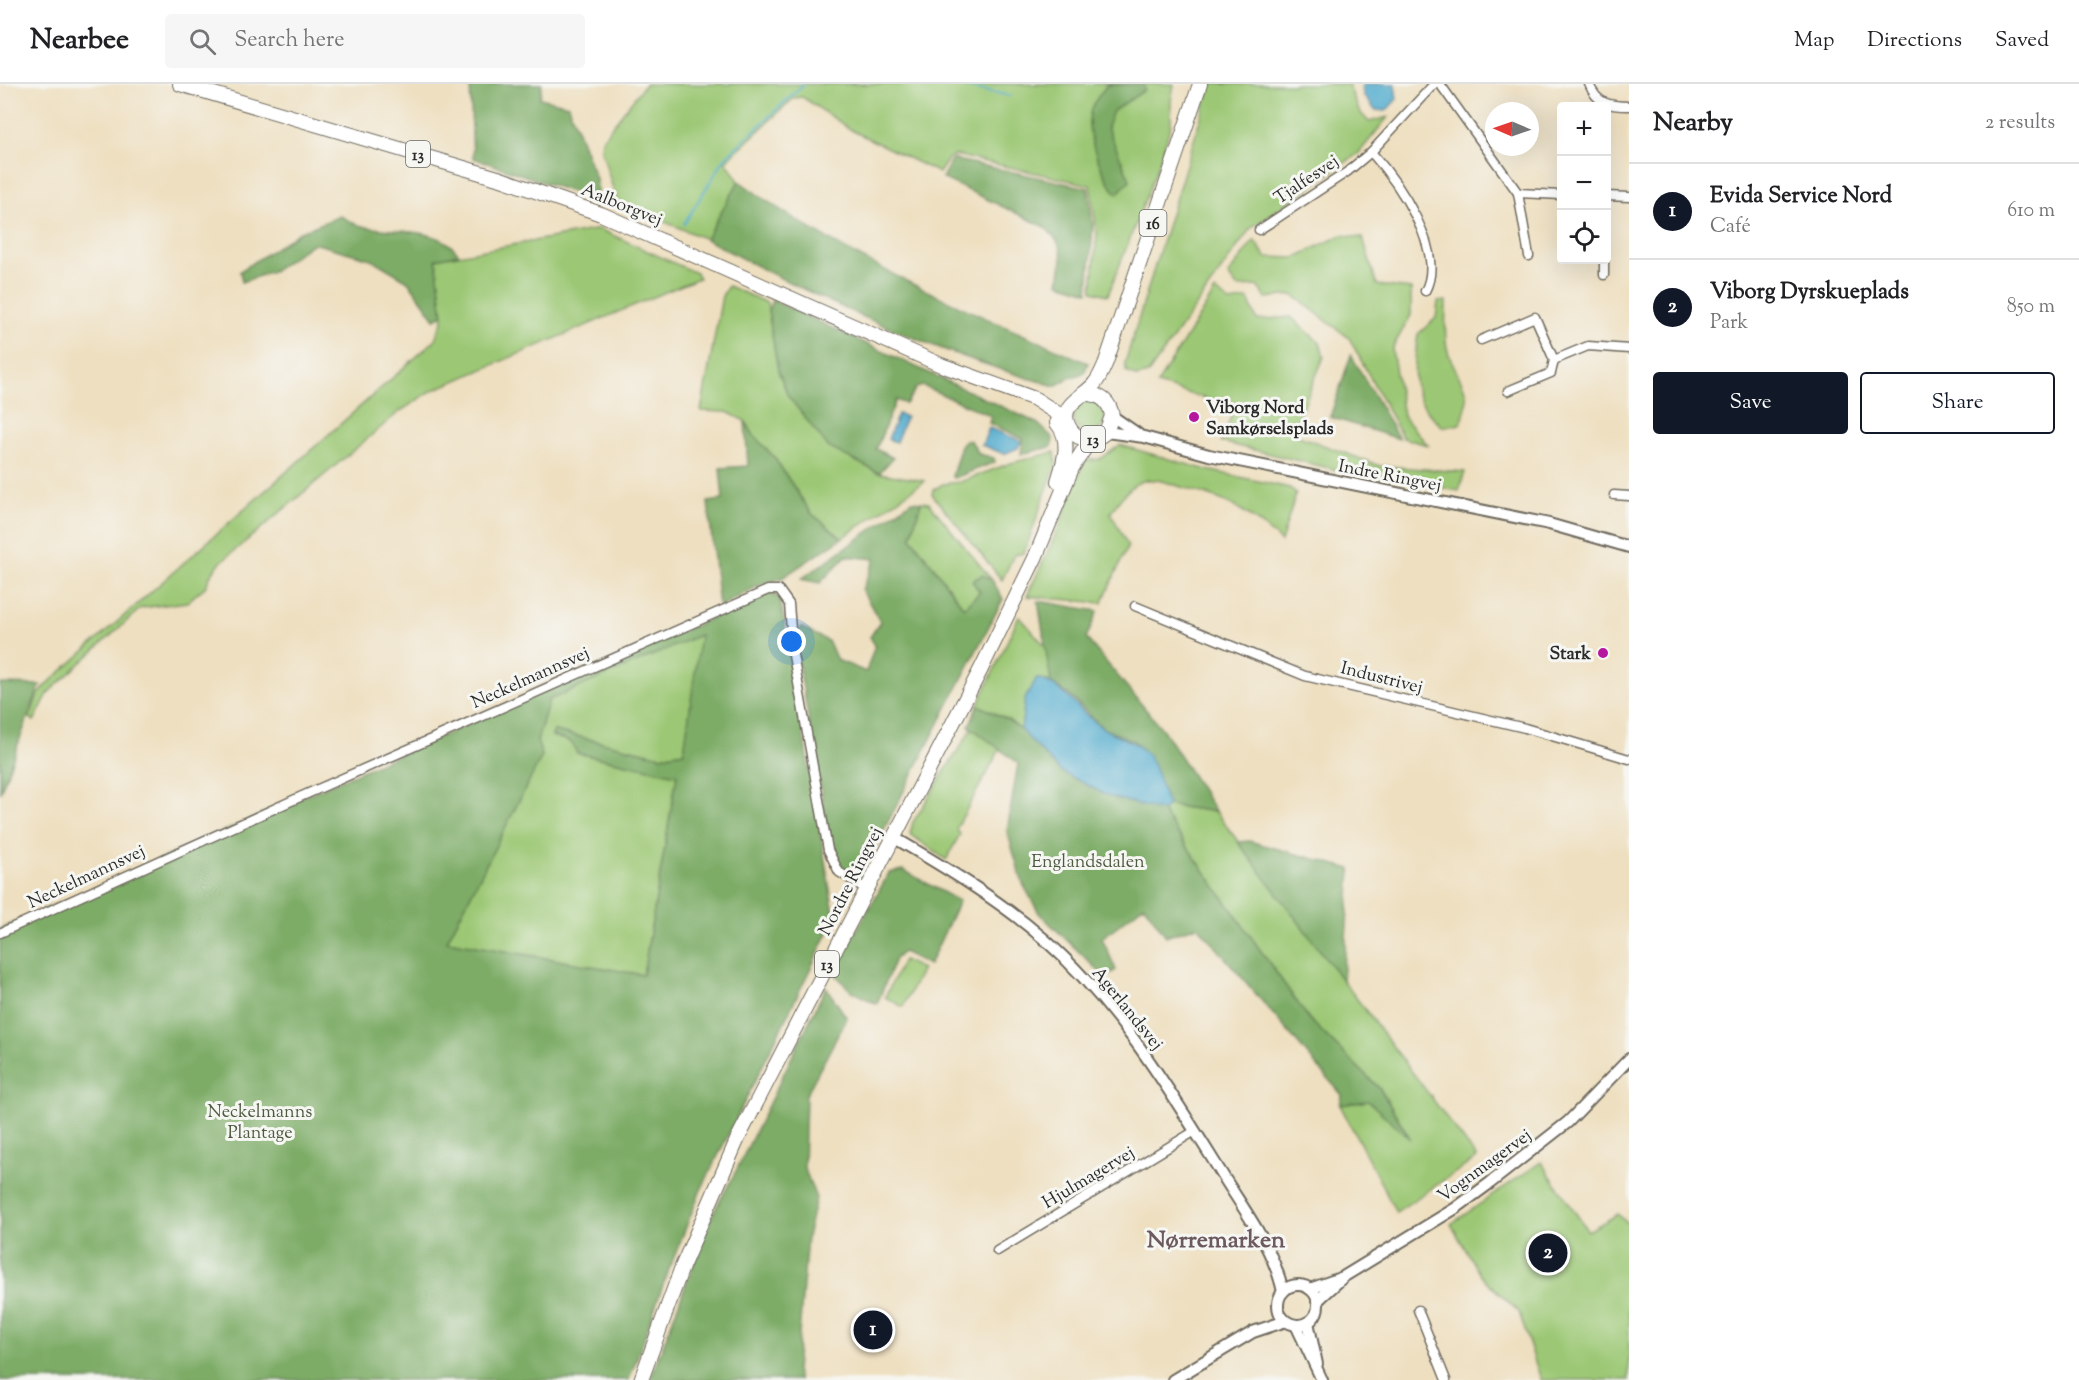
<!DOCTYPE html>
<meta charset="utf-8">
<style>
:root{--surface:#fff;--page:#f6f6f6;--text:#202124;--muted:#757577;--line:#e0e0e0;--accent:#111827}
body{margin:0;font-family:"Sorts Mill Goudy",serif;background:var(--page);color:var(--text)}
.controls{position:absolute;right:18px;top:18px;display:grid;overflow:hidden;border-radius:6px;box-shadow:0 6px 24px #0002}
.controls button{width:54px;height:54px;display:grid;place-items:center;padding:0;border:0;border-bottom:2px solid var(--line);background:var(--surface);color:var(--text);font:30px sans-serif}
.compass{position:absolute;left:1485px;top:18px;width:54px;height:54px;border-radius:50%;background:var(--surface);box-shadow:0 6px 24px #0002;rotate:272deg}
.you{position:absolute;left:792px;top:558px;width:21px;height:21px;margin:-15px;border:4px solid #fff;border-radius:50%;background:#1a73e8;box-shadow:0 0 0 9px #1a73e833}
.badge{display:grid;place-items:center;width:39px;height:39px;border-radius:50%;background:var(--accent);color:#fff;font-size:20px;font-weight:700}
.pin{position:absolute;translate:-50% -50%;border:3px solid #fff;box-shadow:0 2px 6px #0006}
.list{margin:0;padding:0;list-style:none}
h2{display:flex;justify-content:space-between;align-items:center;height:78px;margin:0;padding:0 24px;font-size:26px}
h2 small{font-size:20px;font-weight:400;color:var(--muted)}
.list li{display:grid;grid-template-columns:39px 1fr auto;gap:18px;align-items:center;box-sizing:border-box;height:96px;padding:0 24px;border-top:2px solid var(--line)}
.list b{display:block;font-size:22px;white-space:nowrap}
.list p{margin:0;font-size:20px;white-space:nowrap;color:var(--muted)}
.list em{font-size:20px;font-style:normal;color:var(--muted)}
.actions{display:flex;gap:12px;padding:18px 24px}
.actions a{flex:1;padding:14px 0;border:2px solid var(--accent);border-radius:6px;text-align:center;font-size:21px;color:var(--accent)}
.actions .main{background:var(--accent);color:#fff}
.icon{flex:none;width:33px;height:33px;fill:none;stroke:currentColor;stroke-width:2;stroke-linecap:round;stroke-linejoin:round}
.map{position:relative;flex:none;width:1629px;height:1296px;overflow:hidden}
header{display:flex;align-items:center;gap:36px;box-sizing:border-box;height:84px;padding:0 30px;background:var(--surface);border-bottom:2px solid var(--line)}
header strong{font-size:28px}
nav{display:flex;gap:33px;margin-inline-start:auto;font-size:21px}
.search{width:420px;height:54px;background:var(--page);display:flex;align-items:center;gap:15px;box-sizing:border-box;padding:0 21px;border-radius:6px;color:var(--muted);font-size:22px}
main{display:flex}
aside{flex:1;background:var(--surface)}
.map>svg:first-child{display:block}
.green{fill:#9cc875;stroke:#647a50;stroke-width:1.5}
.forest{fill:#7dac66;stroke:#546c48;stroke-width:1.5;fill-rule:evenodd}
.water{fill:#4faacd;stroke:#3d6a7c;stroke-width:1.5}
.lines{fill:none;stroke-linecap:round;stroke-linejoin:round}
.stream{stroke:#4faacd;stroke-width:2}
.minor-casing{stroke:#6f6a5f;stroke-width:11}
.tertiary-casing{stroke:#6f6a5f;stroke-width:14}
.primary-casing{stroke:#6f6a5f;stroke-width:16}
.minor{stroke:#fff;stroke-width:8}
.tertiary{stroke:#fff;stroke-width:10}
.primary{stroke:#fff;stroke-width:14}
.poi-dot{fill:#b5179e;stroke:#f6f6f2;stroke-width:2}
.labels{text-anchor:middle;stroke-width:6;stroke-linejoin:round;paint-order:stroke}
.shield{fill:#f6f6f2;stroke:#686867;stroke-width:1.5}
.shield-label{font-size:16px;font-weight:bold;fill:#2b2b2b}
.street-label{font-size:18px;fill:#2b2b2b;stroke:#f6f6f2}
.poi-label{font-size:18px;font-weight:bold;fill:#2b2b2b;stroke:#f6f6f2;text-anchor:start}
.park-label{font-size:18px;fill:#4d5a41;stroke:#f6f6f2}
.district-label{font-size:24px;font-weight:bold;fill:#6c5a60;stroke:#f6f6f2}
</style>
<header>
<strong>Nearbee</strong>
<div class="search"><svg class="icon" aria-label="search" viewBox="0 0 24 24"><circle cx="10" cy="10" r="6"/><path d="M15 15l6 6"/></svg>Search here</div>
<nav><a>Map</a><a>Directions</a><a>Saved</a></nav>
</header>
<main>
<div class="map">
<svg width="1629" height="1296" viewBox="0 0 1629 1296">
<rect width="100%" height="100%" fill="#f6f6f2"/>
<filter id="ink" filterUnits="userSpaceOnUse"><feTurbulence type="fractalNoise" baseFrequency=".0167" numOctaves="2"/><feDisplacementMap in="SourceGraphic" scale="12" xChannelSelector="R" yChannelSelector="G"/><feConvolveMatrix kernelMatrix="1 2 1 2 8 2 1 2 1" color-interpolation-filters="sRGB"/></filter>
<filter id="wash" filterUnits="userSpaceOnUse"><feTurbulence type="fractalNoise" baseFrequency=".008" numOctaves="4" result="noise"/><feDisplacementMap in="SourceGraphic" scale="24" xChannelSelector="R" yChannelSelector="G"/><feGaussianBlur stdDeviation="1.35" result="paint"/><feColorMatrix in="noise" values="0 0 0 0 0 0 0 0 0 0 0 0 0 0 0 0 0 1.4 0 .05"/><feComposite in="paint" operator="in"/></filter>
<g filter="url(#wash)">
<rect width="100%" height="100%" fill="#eedfc0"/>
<g class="green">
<polygon points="645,0 1174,0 1171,17 1171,41 1157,85 1108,211 1092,207 1097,149 1090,101 955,71 949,74 939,89 853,47 802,13 794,14 726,77 739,97 706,155 617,118 601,65 603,54"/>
<polygon points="1211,0 1348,0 1359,27 1369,38 1388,33 1359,69 1250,145 1148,290 1137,293 1126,287 1125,279"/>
<polygon points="599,145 696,189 699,194 431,307 399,328 220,479 211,490 206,502 187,518 141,524 49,608 34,637 30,634 37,613 45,602 434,257 443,236 436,175"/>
<polygon points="1342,151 1363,154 1377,201 1411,205 1411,231 1392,265 1403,332 1428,361 1403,354 1349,254 1293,211 1266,214 1257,202 1237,203 1228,191 1254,156 1266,173 1294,174"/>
<polygon points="728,202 767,219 778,286 788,312 828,363 879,389 925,397 842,454 811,429 774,373 754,352 745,337 727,328 701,327 722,212"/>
<polygon points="1215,207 1230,218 1248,215 1257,236 1291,233 1320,259 1324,273 1295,341 1296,351 1380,382 1465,388 1459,407 1341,387 1221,358 1235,323 1157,300"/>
<path d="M1446 217C1446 232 1444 250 1447 264 1454 295 1478 305 1460 340L1443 343C1408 314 1413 291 1418 250L1436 234 1438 218Z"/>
<circle cx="1089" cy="333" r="16"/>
<path d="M1120 361 1207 386 1290 404 1296 409 1281 458C1244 423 1226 415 1178 402 1165 398 1151 392 1138 399 1130 402 1115 421 1111 429L1128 462 1102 519 1027 512 1059 443 1084 377 1100 375Z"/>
<polygon points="1055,368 1056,380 1024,469 1014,471 1002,496 932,410 933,406 943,400 960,398 1011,379"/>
<polygon points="921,418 929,419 992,496 982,491 972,497 980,508 964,524 911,453"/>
<polygon points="1019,532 1047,564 1051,598 1037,594 1025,615 1021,646 1008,636 978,621"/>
<polygon points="701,550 684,668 661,672 554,647 552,652 572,658 577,669 677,691 643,891 447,857 542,672 537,658 548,616"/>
<polygon points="972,644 1000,665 956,745 960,750 946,776 910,750 913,738"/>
<polygon points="1168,721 1216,728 1477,1074 1396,1128 1340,1021 1368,1017 1409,1052 1380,1005 1309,935 1162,727"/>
<polygon points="903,876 922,885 903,923 885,913"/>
<polygon points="1541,1078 1588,1147 1618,1130 1629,1141 1629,1296 1541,1296 1519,1228 1480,1191 1451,1140"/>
</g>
<g class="forest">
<polygon points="470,0 542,0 540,14 568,21 596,95 598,117 473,74"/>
<path d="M1143 0 1145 6 1113 27 1107 43 1130 96 1117 110C1103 94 1085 51 1090 30 1091 20 1101 9 1107 1Z"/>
<path d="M952 75 1088 104 1093 142 1088 208 1059 199C1063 171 1066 162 1043 142L942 94Z"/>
<path d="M739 97C844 175 969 227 1088 279L1084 289 1067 295 1055 302C933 268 817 216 706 155Z"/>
<path d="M340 132C347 135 354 140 362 142 393 150 438 141 459 170L436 175 443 231 435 235 408 197 371 175 317 160H312L273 187 242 198 240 187 300 148Z"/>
<polygon points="772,216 1037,339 1053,354 1052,363 1021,370 1023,355 989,339 991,332 923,302 916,304 906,320 896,316 876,365 893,374 879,389 828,363 788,312 778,286 768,227"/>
<polygon points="1351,271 1399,355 1330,333"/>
<polygon points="745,337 754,352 774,373 811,429 842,454 782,494 762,500 719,523 708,418 723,416 720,384 748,382"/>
<polygon points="966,356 971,357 979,370 994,374 995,378 954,394 952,392 961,361"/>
<polygon points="912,417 921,418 911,453 964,524 980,508 972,497 982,491 992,496 1003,515 859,794 842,783 831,763 795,559 801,543 828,557 837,576 866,588 875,561 870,553 880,538 862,506 875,475 846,472 820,499 801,495"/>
<path d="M769 509 780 514 835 835 700 1108 663 1201 629 1296H0V845ZM700 551 684 668 661 672 554 647 552 652 571 658 577 669 677 691 643 891 447 857 542 672 537 657 549 616Z"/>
<polygon points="1038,517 1098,527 1086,554 1163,646 1216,728 1168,721 1150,674 1134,657 1104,645 1070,612 1051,598"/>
<polygon points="0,600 40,601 0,709"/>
<polygon points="978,621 1008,636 1021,646 1060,687 1108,712 1162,727 1309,935 1380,1005 1410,1055 1368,1017 1340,1021 1342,1011 1198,842 1166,852 1144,821 1102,854 1116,886 1105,893 1039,829 1023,800 1007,747 1018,679 969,642"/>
<polygon points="1249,757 1351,785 1343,897 1238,758"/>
<polygon points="903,786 959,817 929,881 903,868 895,875 877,920 851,907 837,892 837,881 889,789"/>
<polygon points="826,903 847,934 806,1011 804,1083 816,1114 807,1153 796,1287 799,1296 650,1296 712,1131 736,1087"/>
</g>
<g class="water">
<polygon points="1362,0 1395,0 1397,15 1386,27 1375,26 1363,11"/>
<polygon points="898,330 906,333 896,358 888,355"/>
<polygon points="989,344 1021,357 1018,364 1004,370 982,361"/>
<path d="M1037 594C1067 603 1078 628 1103 644 1120 656 1135 654 1149 673 1158 686 1162 707 1168 721L1162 727 1108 712 1060 687 1021 646 1025 615Z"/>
</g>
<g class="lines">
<g class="stream">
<polyline points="954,0 1011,12"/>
<polyline points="684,140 725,74 804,0"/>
</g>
</g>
</g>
<g filter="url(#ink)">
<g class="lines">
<defs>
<g id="minor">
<polyline points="1440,0 1518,109 1562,111"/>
<path d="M1589 0C1597 20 1609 22 1629 22"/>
<path d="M1371 68C1397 97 1447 167 1425 207"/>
<polyline points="1518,109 1529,172"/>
<polyline points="1606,112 1629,113"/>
<polyline points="1259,146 1347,88 1371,68 1434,0"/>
<polyline points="1604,191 1604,176"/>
<polyline points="1481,256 1535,233 1554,276"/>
<polyline points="1508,307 1551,289 1554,276 1588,262 1629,265"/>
<polyline points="1614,411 1629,412"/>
<polyline points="1135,522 1305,592 1525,644 1629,675"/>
<polyline points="0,849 300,713 768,506 779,506 789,520 793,571 828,766 839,788 866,805"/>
<polyline points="997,1167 1195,1047"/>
<polyline points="1418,1226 1446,1296"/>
</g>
<g id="tertiary">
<polyline points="1112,332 1138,350"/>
<polyline points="1106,348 1144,353 1209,371 1549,440 1629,463"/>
<path d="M893 753C946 784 998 815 1044 855 1117 919 1169 1005 1220 1087 1243 1125 1274 1164 1283 1208"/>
<circle cx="1298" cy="1221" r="20"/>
<polyline points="1310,1205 1343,1193 1456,1124 1490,1099 1568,1038 1629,975"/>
<polyline points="1317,1217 1341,1195"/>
<polyline points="1308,1238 1317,1280"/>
<polyline points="1296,1241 1322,1296"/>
<polyline points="1173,1296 1253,1248 1286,1237"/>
</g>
<g id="primary">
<polyline points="180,0 501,95 601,130 941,281 1035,315 1066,335"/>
<path d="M1086 310C1101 310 1110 318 1112 332L1106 348C1099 354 1092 357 1084 355 1077 353 1072 349 1069 343 1057 320 1085 313 1095 299 1100 293 1103 285 1106 278L1200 0"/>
<path d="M1057 339C1072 356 1064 378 1058 397"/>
<polyline points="641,1296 682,1183 738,1054 981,585 1035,474 1072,384 1090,356"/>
</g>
</defs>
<use href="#minor" class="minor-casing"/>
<use href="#tertiary" class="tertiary-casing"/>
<use href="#primary" class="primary-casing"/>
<use href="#minor" class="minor"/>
<use href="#tertiary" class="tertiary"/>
<use href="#primary" class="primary"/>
</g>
</g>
<g class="poi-dot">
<circle cx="1194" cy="333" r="6"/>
<circle cx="1603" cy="569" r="6"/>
</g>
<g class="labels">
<g class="shield">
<rect x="406" y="57" width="24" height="26" rx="4.5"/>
<rect x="1139.5" y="126" width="27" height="26" rx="4.5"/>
<rect x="1081" y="342" width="24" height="26" rx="4.5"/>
<rect x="815" y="867" width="24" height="26" rx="4.5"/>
</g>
<g class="shield-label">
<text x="418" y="76">13</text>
<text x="1153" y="145">16</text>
<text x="1093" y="361">13</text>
<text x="827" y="886">13</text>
</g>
<g class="street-label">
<text transform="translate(1306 95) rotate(-34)" y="6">Tjalfesvej</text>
<text transform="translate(622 120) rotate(22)" y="6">Aalborgvej</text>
<text transform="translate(1390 391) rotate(11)" y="6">Indre Ringvej</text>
<text transform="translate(530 593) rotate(-24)" y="6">Neckelmannsvej</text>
<text transform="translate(1382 593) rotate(14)" y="6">Industrivej</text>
<text transform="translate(86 792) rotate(-25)" y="6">Neckelmannsvej</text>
<text transform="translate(850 797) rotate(-63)" y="6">Nordre Ringvej</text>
<text transform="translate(1128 924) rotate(51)" y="6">Agerlandsvej</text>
<text transform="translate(1484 1081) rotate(-36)" y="6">Vognmagervej</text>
<text transform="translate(1088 1093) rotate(-31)" y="6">Hjulmagervej</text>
</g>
<g class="poi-label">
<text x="1206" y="329">Viborg Nord<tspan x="1206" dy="21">Samkørselsplads</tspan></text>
<text x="1591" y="575" text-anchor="end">Stark</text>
</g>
<g class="park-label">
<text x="1088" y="783">Englandsdalen</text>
<text x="260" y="1033">Neckelmanns<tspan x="260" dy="21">Plantage</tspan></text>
</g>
<g class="district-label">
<text x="1216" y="1163">Nørremarken</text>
</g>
</g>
</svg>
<div class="controls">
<button>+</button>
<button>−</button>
<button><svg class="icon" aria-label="locate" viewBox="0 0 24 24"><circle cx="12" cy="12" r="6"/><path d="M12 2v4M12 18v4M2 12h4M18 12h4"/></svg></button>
</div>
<svg class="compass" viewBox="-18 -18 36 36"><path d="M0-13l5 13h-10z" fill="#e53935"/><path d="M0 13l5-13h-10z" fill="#757577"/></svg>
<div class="you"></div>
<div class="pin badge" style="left:873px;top:1246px">1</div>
<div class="pin badge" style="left:1548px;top:1169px">2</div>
</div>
<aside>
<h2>Nearby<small>2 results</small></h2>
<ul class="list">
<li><span class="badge">1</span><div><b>Evida Service Nord</b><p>Café</p></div><em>610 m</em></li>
<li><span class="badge">2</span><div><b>Viborg Dyrskueplads</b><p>Park</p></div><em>850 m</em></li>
</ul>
<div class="actions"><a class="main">Save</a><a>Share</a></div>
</aside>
</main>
